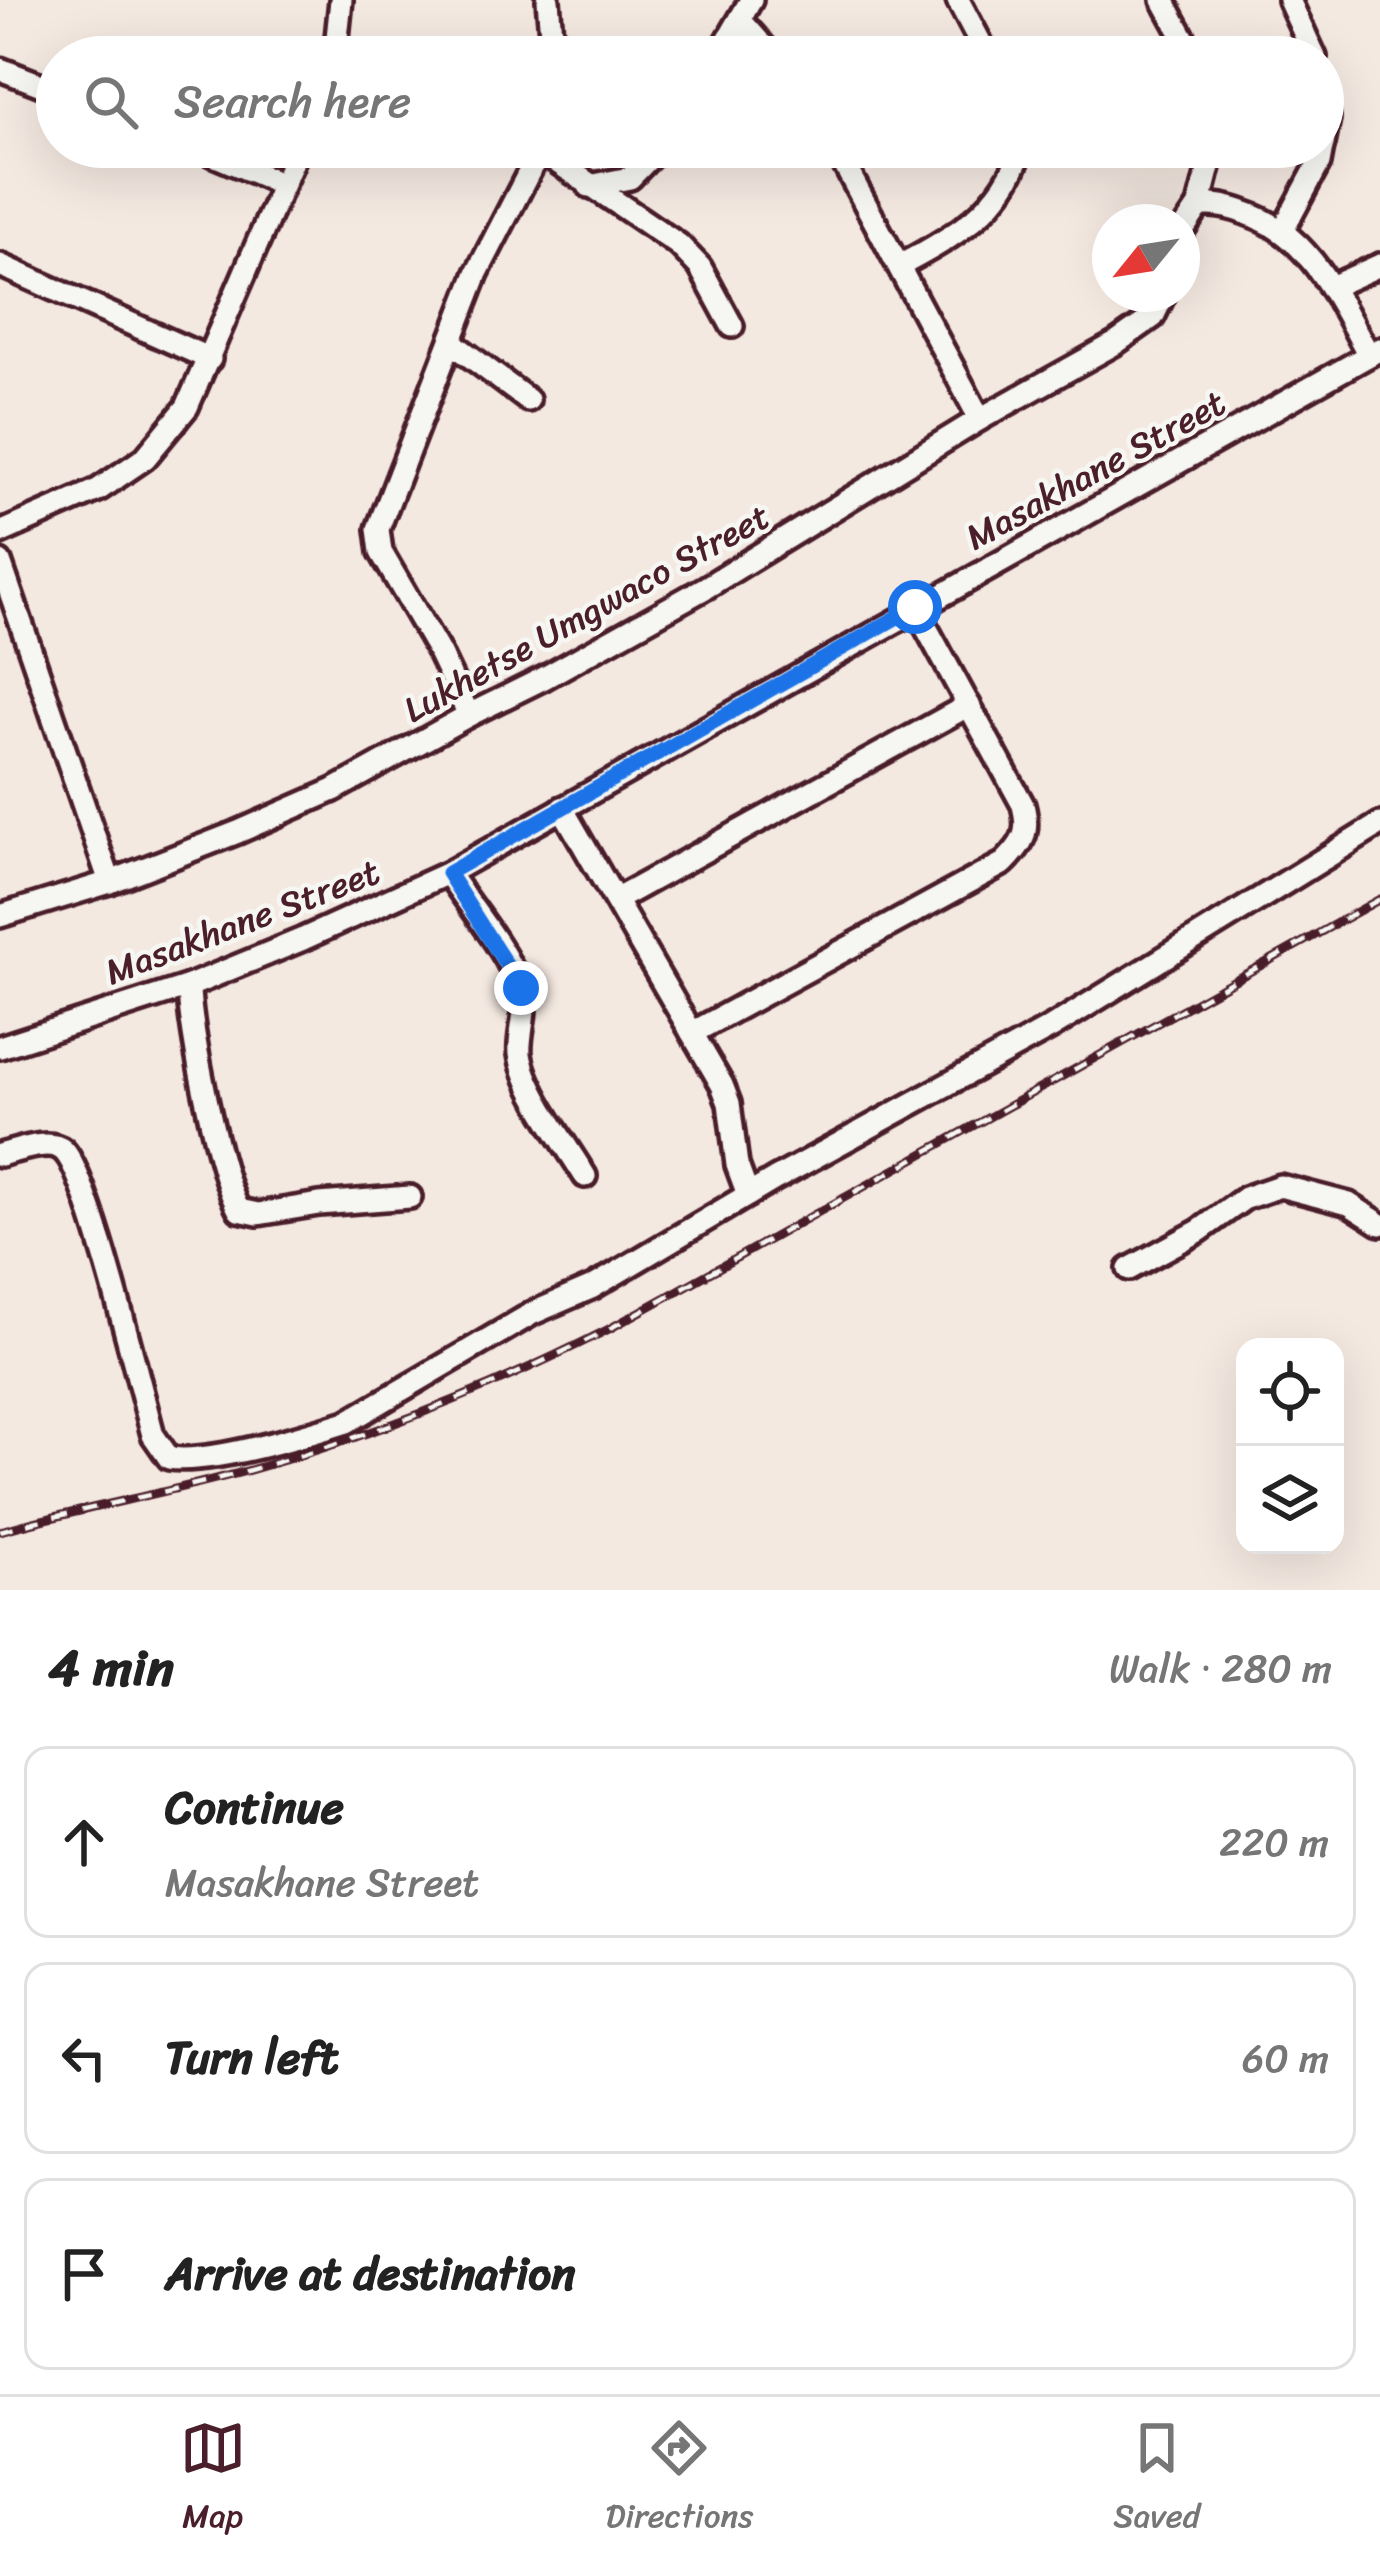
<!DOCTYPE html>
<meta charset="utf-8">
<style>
:root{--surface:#fff;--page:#f2f2f2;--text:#222;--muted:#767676;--line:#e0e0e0;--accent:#4a1f2b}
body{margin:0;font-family:Sriracha,sans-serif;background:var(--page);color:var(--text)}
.controls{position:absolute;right:36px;bottom:36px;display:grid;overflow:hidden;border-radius:24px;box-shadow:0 12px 48px #0002}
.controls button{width:108px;height:108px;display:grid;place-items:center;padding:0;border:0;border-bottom:3px solid var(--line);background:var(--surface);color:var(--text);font:60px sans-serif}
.compass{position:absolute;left:1092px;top:204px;width:108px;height:108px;border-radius:50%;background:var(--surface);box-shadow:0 12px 48px #0002;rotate:240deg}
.stop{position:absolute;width:36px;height:36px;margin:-27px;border:9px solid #1a73e8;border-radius:50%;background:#fff}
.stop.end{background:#1a73e8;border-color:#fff;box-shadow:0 3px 12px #0008}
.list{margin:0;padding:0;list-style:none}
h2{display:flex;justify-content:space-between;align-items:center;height:156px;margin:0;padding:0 48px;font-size:51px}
h2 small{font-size:39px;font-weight:400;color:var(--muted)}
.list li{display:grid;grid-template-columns:78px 1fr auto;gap:36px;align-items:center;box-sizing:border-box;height:192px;margin:0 24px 24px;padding:0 24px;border:3px solid var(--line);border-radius:24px}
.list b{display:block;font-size:45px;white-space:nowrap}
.list p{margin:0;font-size:39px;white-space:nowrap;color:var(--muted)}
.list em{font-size:39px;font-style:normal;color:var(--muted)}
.icon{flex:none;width:66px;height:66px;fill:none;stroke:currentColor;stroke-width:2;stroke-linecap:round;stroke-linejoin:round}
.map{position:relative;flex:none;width:1380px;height:1590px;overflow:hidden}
.search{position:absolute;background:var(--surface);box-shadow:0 12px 48px #0002;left:36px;right:36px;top:36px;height:132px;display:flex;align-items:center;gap:30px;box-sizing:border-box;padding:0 42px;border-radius:66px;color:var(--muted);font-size:45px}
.sheet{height:804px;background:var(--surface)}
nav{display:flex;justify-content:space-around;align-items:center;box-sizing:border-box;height:168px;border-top:3px solid var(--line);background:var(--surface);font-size:33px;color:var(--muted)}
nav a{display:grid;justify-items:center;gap:6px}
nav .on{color:var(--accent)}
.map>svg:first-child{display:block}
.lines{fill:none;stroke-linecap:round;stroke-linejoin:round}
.minor-casing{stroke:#4a1f2b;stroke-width:30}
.minor{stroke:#f6f6f2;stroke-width:21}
.rail-casing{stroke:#4a1f2b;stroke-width:9}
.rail{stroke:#f6f6f2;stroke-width:4.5;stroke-dasharray:14;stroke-linecap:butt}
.route{stroke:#1a73e8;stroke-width:15}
.labels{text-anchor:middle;stroke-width:9;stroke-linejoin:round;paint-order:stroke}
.street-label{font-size:36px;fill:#4a1f2b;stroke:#f6f6f2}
</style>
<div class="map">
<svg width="1380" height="1590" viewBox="0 0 1380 1590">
<rect width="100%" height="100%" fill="#f4e9e1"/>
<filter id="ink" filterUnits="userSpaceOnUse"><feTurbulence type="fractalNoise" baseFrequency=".00833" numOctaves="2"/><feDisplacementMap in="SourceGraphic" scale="24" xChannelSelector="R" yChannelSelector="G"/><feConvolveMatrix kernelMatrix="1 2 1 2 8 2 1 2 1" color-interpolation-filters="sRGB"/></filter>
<g filter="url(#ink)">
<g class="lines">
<defs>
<g id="minor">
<polyline points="548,0 553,57"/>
<polyline points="958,0 988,57"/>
<polyline points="1163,0 1194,57"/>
<polyline points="1289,0 1315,57"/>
<polyline points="741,21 773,57"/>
<polyline points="335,57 341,0"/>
<polyline points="718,57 751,0"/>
<polyline points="0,69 57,91"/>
<polyline points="1323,83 1328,119 1323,144"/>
<polyline points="195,147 282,184"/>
<polyline points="835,147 980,419"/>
<polyline points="541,151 679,245 700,267 732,326"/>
<polyline points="589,186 630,178 660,147"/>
<path d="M1199 206C1215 203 1230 207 1246 213 1310 234 1338 300 1369 355"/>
<polyline points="1283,230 1319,163 1322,147"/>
<polyline points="1182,231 1199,206 1214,147"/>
<polyline points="0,265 210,359"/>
<path d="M901 265C954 237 1004 208 1022 147"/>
<polyline points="1331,287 1380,265"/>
<polyline points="451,342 528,400"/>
<polyline points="0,533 98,490 145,458 187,407 299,147"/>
<polyline points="0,562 110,882"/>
<polyline points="469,715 439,652 381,552 378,529 477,273 542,147"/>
<polyline points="562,808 722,1085 729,1103 737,1165 748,1195"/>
<path d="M448 873C472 910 506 948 521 990 529 1011 518 1033 520 1054 525 1091 566 1144 585 1176"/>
<polyline points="617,899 969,705"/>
<polyline points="0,916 110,882 238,832 334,790 469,715 544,678 705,588 980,419 1116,343 1153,317 1164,294"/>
<path d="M189 986C189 1028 219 1175 239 1210L258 1214 319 1204 410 1197"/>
<path d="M692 1033 1004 863C1024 843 1030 832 1023 805L915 607"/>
<polyline points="0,1047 189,986 303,939 448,873 1380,349"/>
<path d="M0 1155C17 1151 49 1138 63 1150 88 1171 141 1391 153 1435L169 1458C210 1464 306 1435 347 1422L533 1313 593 1287 775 1179 1052 1027 1380 824"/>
<polyline points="1129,1269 1199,1231 1245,1198 1280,1186 1349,1204 1380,1224"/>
</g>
</defs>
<use href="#minor" class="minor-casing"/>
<use href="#minor" class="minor"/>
<defs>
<path id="rail" d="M0 1531C83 1508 167 1493 250 1470 376 1435 493 1388 609 1329L1380 899"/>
</defs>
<use href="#rail" class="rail-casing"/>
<use href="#rail" class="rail"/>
</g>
</g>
<g class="lines" filter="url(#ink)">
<polyline class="route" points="521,988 448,873 915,607"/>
</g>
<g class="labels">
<g class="street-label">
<text transform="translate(1095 469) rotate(-29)" y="13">Masakhane Street</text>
<text transform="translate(586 612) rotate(-29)" y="13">Lukhetse Umgwaco Street</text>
<text transform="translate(242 921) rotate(-21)" y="13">Masakhane Street</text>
</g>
</g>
</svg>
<div class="controls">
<button><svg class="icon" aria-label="locate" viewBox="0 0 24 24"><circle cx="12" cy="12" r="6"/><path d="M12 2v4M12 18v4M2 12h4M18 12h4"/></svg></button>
<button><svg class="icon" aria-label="layers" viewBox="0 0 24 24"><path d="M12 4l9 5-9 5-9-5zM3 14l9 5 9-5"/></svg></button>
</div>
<svg class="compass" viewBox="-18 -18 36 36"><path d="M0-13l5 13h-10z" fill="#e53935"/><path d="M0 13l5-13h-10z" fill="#767676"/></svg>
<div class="stop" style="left:915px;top:607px"></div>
<div class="stop end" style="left:521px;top:988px"></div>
<div class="search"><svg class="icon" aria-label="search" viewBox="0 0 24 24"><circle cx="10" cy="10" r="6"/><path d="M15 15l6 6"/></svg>Search here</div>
</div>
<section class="sheet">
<h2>4 min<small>Walk · 280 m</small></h2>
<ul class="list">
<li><svg class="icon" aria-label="ahead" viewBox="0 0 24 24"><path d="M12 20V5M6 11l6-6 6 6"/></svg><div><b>Continue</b><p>Masakhane Street</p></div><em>220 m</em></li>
<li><svg class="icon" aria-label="left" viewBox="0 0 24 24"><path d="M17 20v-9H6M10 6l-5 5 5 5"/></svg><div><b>Turn left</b></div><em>60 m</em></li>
<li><svg class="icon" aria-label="arrive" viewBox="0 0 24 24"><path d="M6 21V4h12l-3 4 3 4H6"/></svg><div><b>Arrive at destination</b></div></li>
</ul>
</section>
<nav>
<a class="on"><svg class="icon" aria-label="map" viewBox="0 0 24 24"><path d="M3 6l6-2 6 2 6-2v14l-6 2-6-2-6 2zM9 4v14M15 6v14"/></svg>Map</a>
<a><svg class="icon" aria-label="directions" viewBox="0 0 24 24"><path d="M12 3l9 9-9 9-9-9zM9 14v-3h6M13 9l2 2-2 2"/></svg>Directions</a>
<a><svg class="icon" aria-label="saved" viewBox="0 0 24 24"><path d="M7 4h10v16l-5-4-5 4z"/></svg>Saved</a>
</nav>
